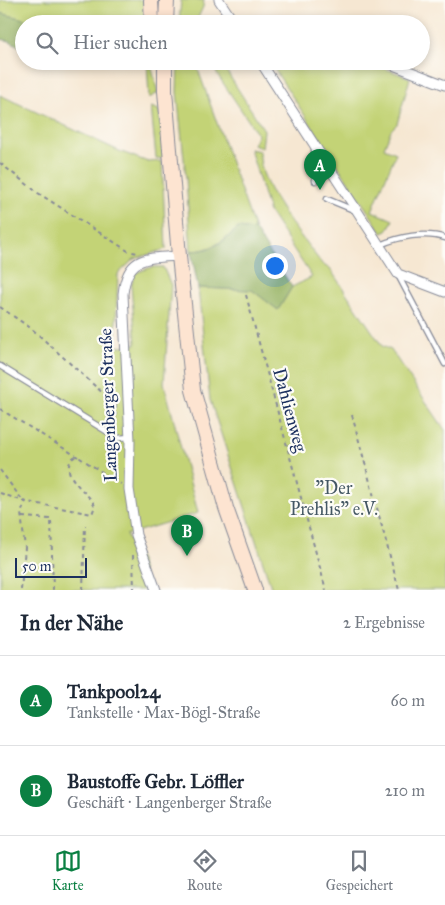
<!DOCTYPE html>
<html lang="de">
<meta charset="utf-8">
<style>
:root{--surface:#fff;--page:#f6f6f7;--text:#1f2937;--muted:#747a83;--line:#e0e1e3;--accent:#0b8043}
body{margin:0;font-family:"IM FELL Great Primer",serif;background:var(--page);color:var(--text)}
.scale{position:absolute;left:15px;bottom:12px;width:72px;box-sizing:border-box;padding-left:5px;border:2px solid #1b2f5e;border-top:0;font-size:14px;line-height:18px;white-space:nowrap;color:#1b2f5e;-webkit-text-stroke:4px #fdfcf7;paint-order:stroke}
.you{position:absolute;left:274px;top:265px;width:18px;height:18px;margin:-12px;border:4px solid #fff;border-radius:50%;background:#1a73e8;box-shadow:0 0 0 8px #1a73e833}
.badge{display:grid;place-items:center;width:32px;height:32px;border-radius:50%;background:var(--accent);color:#fff;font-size:16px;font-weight:700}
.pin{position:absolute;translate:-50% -41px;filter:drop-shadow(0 1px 2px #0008)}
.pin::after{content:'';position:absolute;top:26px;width:18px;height:15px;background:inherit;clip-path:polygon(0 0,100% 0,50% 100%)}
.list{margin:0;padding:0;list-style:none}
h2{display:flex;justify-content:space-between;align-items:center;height:65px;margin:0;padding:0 20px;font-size:21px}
h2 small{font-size:16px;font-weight:400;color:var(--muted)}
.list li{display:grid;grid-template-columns:32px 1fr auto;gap:15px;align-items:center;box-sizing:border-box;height:90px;padding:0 20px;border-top:1px solid var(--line)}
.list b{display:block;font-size:19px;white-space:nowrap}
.list p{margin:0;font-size:16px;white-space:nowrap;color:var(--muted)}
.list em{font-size:16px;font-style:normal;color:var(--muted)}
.icon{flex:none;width:28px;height:28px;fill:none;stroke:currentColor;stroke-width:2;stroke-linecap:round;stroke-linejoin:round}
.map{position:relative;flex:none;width:445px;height:590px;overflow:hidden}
.search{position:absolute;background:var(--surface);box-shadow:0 2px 8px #0003;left:15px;right:15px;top:15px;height:55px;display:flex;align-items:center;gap:12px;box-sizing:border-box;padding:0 18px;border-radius:28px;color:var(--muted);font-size:19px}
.sheet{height:245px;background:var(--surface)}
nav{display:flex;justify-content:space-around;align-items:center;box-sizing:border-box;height:70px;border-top:1px solid var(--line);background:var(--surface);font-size:14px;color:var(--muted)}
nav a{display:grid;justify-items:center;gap:2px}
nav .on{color:var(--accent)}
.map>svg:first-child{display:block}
.green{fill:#c3d376;stroke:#6f816a}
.forest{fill:#9ab567;stroke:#5a7262}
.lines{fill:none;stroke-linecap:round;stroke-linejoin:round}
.lane-casing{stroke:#888b98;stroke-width:7}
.street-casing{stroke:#888b98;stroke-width:11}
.secondary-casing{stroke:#888b98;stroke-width:16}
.path{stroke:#888b98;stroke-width:2;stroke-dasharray:4 4;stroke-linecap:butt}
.lane{stroke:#fff;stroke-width:4.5}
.street{stroke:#fff;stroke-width:9}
.secondary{stroke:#fde4d1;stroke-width:14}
.labels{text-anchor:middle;stroke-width:4.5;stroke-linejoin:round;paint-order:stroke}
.street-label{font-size:18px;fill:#1b2f5e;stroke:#fdfcf7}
.park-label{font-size:18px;fill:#455864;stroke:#fdfcf7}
</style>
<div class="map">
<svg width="445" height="590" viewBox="0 0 445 590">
<rect width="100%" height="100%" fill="#fdfcf7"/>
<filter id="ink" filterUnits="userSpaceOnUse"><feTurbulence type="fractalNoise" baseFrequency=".02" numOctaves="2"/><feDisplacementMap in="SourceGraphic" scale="10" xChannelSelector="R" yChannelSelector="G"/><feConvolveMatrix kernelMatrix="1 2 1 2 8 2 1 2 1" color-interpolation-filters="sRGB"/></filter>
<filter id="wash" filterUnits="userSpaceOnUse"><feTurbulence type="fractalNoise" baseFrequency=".0096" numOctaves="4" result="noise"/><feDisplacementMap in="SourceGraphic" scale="20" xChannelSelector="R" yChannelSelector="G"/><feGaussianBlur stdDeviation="1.12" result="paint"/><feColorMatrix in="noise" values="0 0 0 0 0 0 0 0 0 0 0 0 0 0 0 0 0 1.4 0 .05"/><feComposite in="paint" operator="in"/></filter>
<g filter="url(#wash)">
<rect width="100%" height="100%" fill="#f6e7d2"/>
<g class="green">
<polygon points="0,0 144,0 146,24 43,24 0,13"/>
<polygon points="181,0 204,0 203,7 195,24 179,24"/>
<polygon points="147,61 150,61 158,93 149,98"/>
<path d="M178 61H195L255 230 238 228C224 241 210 251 191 251L186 178 177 92Z"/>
<polygon points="212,61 220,61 264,130 262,148 253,145 258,135 217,74"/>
<polygon points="269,61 365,61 410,78 397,124 391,130 384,148 396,153 372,211 393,220 387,231 382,233"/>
<path d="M0 95 119 151 148 162 162 161 166 249 134 259 118 274 115 347 136 344 131 286 135 273 152 267H163L171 285 164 383 198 513 126 535C139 551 145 569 143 590H0Z"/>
<polygon points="151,107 159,110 164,159 156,158"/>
<path d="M250 149 260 151C257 187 302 236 322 264L330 269 382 346 391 350 445 430V590H272L210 400 198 288 252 290 278 310 292 287 312 277 269 212Z"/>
</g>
<g class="forest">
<polygon points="0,13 43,24 24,24 24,49 10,41 0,39"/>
<path d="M238 228 255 230 292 287 278 310 252 290 198 288 191 251C211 251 224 242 238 228Z"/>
</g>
</g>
<g filter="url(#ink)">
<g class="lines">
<defs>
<g id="lane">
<polyline points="314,148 315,181"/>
<polyline points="327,199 356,211"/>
<path d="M380 245C398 237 425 231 445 238"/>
<polyline points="398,275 445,364"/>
<polyline points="0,366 111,434 119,438 130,437"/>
</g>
<g id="street">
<polyline points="219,0 235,24"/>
<polyline points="269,24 281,24"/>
<polyline points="260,61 398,274 445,292"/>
<polyline points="383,61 445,85"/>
<path d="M156 590 136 535 129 489 130 441 123 294C127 256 146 258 179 256"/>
</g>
<g id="secondary">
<polyline points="151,0 152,24"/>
<polyline points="166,24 167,0"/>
<polyline points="165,61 165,91 179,256 193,390 226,508 255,590"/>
</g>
</defs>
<use href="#lane" class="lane-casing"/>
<use href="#street" class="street-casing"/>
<use href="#secondary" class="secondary-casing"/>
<g class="path">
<polyline points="0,163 38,193 128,251 137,253"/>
<polyline points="246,295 326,590"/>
<polyline points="0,307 32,329 116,405 115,429"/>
<polyline points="0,409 78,457"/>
<polyline points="352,415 399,590"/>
<polyline points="0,470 23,501"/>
<path d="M0 493 23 501 92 514 95 506C89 492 56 474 74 457L80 458 121 484"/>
<polyline points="22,517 51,519 53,590"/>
<polyline points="133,555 134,590"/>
<polyline points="21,590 25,548 21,513 26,501"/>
<polyline points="83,590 85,525"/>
</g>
<use href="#lane" class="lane"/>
<use href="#street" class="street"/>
<use href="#secondary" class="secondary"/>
</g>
</g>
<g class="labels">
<g class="street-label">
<text transform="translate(108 405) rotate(-92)" y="6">Langenberger Straße</text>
<text transform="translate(290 410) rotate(75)" y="6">Dahlienweg</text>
</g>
<g class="park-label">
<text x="334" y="494">"Der<tspan x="334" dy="21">Prehlis" e.V.</tspan></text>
</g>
</g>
</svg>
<div class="scale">50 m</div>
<div class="you"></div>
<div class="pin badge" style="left:320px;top:190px">A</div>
<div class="pin badge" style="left:187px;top:556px">B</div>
<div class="search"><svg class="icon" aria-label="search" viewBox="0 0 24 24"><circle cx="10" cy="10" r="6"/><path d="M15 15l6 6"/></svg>Hier suchen</div>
</div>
<section class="sheet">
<h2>In der Nähe<small>2 Ergebnisse</small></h2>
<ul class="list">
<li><span class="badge">A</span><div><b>Tankpool24</b><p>Tankstelle · Max-Bögl-Straße</p></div><em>60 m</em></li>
<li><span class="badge">B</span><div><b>Baustoffe Gebr. Löffler</b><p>Geschäft · Langenberger Straße</p></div><em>210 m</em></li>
</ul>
</section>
<nav>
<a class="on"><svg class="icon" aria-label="map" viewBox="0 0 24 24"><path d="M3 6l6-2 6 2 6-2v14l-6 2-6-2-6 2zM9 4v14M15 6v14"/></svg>Karte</a>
<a><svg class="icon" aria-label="directions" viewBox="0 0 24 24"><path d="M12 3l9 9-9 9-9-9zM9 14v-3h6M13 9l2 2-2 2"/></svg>Route</a>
<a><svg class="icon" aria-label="saved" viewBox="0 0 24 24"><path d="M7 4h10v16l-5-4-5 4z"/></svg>Gespeichert</a>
</nav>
